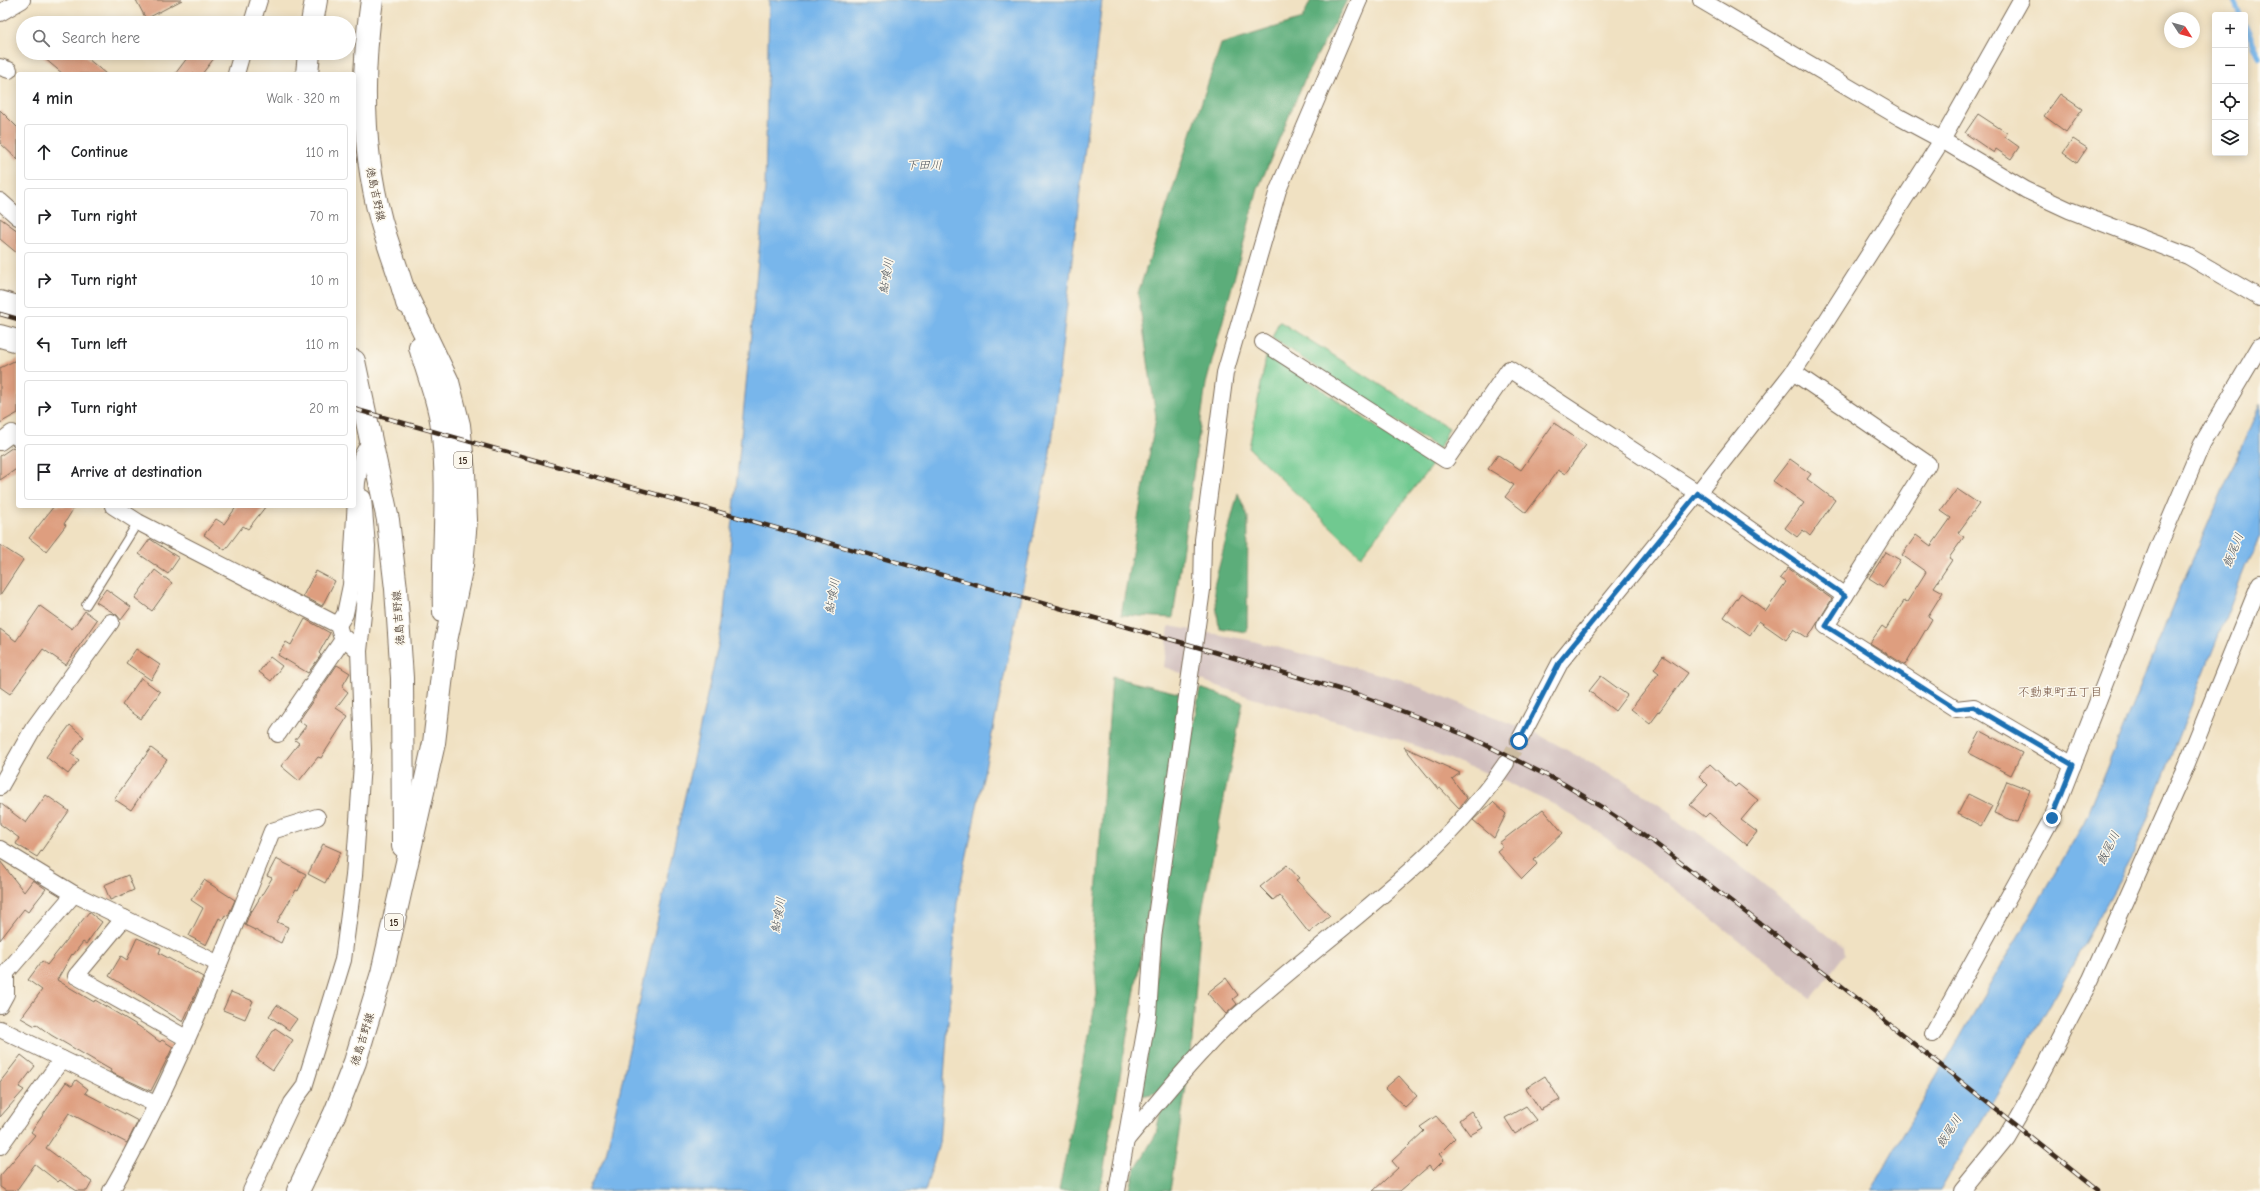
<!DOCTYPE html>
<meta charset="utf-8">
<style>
:root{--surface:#fff;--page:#f6f6f6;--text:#202124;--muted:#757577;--line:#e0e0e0}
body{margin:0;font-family:"Comic Neue","Klee One",sans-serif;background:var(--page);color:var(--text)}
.controls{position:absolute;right:12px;top:12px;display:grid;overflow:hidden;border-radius:4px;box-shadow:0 2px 10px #0003}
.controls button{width:36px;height:36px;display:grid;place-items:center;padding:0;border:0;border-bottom:1px solid var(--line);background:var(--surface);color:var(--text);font:20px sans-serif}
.compass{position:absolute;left:2164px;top:12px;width:36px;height:36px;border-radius:50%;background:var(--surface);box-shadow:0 2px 10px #0003;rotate:126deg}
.stop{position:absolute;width:12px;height:12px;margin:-9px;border:3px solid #1f6fb2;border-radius:50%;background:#fff}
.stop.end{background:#1f6fb2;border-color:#fff;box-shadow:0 1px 4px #0008}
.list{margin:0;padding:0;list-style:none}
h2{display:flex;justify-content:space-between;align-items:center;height:52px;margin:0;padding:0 16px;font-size:17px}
h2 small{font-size:13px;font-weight:400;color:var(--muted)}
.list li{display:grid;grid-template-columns:26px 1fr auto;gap:12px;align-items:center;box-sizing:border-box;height:56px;margin:0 8px 8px;padding:0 8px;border:1px solid var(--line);border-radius:4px}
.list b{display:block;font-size:15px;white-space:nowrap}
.list em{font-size:13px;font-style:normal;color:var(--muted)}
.icon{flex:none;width:22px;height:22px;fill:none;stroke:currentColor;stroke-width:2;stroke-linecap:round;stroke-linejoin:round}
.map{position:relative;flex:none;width:2260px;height:1191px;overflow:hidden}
.search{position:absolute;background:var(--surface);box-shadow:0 2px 10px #0003;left:16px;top:16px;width:340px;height:44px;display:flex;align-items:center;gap:10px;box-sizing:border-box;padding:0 14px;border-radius:22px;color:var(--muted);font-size:15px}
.panel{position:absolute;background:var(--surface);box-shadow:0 2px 10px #0003;left:16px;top:72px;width:340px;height:436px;border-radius:4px}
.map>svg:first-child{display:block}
.industrial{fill:#d1bfbe}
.green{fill:#6fc990;stroke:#557a57}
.forest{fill:#5bad7a;stroke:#4b6c4c}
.water{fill:#78b6eb;stroke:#5a7084}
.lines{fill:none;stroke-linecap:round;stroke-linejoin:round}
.stream{stroke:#78b6eb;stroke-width:5.5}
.building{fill:#de9e7f}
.street-tunnel{stroke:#ccbca1;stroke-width:16;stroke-dasharray:16 8;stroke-linecap:butt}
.lane-casing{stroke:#7a6a57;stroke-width:10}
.street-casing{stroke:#7a6a57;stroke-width:18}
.secondary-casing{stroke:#7a6a57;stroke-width:24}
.primary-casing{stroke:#7a6a57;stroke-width:24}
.lane{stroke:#fff;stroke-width:8}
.street{stroke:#fff;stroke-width:16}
.secondary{stroke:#fff;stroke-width:22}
.primary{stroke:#fff;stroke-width:22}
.rail-casing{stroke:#3b2a1e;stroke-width:4.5}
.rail{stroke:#fbf7ec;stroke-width:3;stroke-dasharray:9;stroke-linecap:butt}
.route{stroke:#1f6fb2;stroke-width:5}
.labels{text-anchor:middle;stroke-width:3;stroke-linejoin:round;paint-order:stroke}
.shield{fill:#fbf7ec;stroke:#75685c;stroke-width:1}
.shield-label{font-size:10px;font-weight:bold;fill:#3b2a1e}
.street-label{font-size:11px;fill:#3b2a1e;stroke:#fbf7ec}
.water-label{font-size:12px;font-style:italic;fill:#4d545c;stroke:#fbf7ec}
.neighbourhood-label{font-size:12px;fill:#745340;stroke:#fbf7ec}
</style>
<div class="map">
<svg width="2260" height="1191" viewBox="0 0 2260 1191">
<rect width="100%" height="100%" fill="#fbf7ec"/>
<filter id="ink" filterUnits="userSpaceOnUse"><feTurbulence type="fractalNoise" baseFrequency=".025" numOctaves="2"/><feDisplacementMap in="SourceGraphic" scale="8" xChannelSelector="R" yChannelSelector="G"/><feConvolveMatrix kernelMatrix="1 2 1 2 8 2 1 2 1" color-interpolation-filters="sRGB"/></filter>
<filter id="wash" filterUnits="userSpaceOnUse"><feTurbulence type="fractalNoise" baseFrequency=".012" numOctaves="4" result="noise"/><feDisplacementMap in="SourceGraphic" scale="16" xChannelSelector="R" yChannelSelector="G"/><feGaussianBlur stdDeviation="0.9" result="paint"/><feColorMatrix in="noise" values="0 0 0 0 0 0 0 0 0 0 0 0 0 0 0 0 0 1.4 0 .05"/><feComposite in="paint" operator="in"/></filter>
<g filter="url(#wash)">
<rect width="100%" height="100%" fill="#f0e1c2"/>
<polygon class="industrial" points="1169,626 1249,640 1402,680 1520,727 1514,739 1527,745 1534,732 1625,782 1671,813 1673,818 1688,830 1695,831 1719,849 1844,948 1845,954 1811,998 1682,895 1591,827 1555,805 1489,774 1387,735 1252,698 1164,667"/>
<g class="green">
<polygon points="1279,321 1449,428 1439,449 1272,338"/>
<polygon points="1267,352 1432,465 1361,556 1249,448"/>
</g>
<g class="forest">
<polygon points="1311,0 1347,0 1306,76 1258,189 1206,384 1173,618 1121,615 1156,417 1138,293 1221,44 1302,19"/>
<polygon points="1238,493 1248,517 1247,632 1219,628 1214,586"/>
<polygon points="1112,677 1182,694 1140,961 1100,1191 1059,1191 1097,994 1093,937"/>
<polygon points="1200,688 1243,702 1201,916 1191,1055 1170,1191 1129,1191 1135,1170 1156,1134 1164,1091 1142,1096 1167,881"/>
</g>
<g class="water">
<polygon points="769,0 1102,0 1049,460 957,903 939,1144 925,1191 588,1191 606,1154 723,623 765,188"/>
<polygon points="2260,404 2260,537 2246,565 2132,858 2047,1010 1940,1191 1870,1191 2084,823 2182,584"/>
</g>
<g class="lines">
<g class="stream">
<polyline points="2234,0 2240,15"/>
<polyline points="2245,25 2260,58"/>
</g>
</g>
<g id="blocks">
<g class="building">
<polygon points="136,0 182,0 146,19"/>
<polygon points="38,53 81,53 106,74 63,74"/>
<polygon points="191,53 218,53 202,74 175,74"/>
<polygon points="2060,94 2082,109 2066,132 2044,116"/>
<polygon points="0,110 18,128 18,160 0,143"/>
<polygon points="1978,114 2007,133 2005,137 2019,147 2011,159 1996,149 1994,153 1965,133"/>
<polygon points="2073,139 2087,148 2077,163 2063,153"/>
<polygon points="0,218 18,231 18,254 0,239"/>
<polygon points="18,359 18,413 0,423 0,368"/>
<polygon points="1554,423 1586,445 1565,474 1558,470 1526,513 1505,497 1514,485 1488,469 1498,455 1521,470"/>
<polygon points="13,447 18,454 18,468 0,480 0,456"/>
<polygon points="1790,459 1811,474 1807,479 1835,500 1810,536 1803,530 1797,537 1785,528 1804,503 1773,481"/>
<polygon points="1957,489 1979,504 1958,533 1964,537 1949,558 1952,560 1934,587 1943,592 1928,616 1932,619 1905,665 1870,643 1882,626 1886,629 1904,601 1907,602 1926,572 1902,555 1916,535 1931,546 1951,518 1941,511"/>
<polygon points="54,506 75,506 64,524 66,525 46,551 29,538"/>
<polygon points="237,506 266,506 248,529 243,526 225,550 204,535 216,519 224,524"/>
<polygon points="150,539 179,558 168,574 139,554"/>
<polygon points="0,545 23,560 0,595"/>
<polygon points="1886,552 1900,560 1883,587 1869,578"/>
<polygon points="1788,568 1832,599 1808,638 1794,629 1786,640 1759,621 1750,635 1724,617 1741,593 1766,611 1786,582 1780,578"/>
<polygon points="155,570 172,583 152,611 135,598"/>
<polygon points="316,571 335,581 322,606 303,596"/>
<polygon points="106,589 131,607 121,620 117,615 96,602"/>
<polygon points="40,606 72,629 85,611 97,620 66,665 43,649 10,694 0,687 0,629 16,641"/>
<polygon points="305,619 330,633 319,653 321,655 308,673 278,655 286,642 291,645"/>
<polygon points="136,649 160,665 151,680 126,663"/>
<polygon points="1663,656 1688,673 1650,724 1631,709 1659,673 1654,669"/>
<polygon points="270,657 282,666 271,681 259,672"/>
<polygon points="337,665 350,673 342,687 348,692 336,708 348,716 321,758 318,757 299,781 281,766 299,743 295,740 306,726 299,721"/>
<polygon points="1601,676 1627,695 1615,711 1589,691"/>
<polygon points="141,678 160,692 141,719 122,705"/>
<polygon points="70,725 84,737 71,754 79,760 68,774 46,757"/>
<polygon points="1981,731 2022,753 2011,775 1969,753"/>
<polygon points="1404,747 1460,773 1452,779 1467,798 1459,808 1440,788 1438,789"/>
<polygon points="151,748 167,760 151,780 131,810 114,799"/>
<polygon points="1710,764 1735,787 1738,784 1758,800 1741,820 1757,832 1747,845 1709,813 1705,817 1690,805 1708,785 1699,776"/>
<polygon points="2007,781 2030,790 2017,822 1994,813"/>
<polygon points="1968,794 1992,806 1981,826 1958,814"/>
<polygon points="46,795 69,811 37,857 16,844 19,838 0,824 0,803 26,823"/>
<polygon points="1493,802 1506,814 1494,838 1473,820"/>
<polygon points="1543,809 1563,833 1534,860 1537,864 1522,879 1497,851 1503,846 1499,843"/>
<polygon points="323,844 341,852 325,883 308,874"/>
<polygon points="276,859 306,874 298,891 296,890 277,922 288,927 281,943 245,925 251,910 252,911 272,878 267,876"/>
<polygon points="0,861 24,892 33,880 46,889 28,912 24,909 0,940"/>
<polygon points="1287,865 1299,878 1296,880 1330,916 1309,933 1279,895 1273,900 1260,887"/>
<polygon points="128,875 134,890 110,900 104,885"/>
<polygon points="204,880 235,900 228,916 225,915 222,920 219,918 206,945 189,936 203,908 191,900"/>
<polygon points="89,912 102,922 86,944 83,942 73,955 72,954 57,980 94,1002 95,1000 140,1027 160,1042 162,1040 173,1047 151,1091 110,1072 111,1070 51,1035 36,1024 35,1026 21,1018 42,990 28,980 42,961 47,965"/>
<polygon points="137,938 161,948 159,953 203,977 183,1022 109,976 121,956 127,960"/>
<polygon points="1226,978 1238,995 1233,999 1237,1004 1226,1014 1207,993"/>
<polygon points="231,992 253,1001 245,1019 223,1010"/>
<polygon points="277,1005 297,1019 289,1030 269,1016"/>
<polygon points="275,1028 293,1040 273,1070 256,1058"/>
<polygon points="21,1055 35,1066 19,1087 24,1090 0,1117 0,1082"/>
<polygon points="1399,1076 1417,1096 1405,1107 1385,1088"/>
<polygon points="1545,1076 1560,1100 1540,1110 1526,1088"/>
<polygon points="76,1080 88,1089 85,1093 138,1121 127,1143 69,1113 46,1148 92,1182 87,1191 77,1191 60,1180 58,1182 35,1164 16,1191 6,1191 0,1187 0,1176 35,1135 31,1132 55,1098 66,1082 72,1086"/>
<polygon points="1526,1106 1537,1120 1515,1134 1505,1118"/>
<polygon points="1471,1111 1483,1128 1470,1135 1459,1120"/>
<polygon points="1436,1116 1455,1138 1439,1154 1444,1160 1433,1171 1429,1166 1400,1191 1373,1191 1398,1168 1392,1161 1424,1131 1420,1127"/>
</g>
</g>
</g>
<g filter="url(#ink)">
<use href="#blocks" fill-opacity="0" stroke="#7a6a57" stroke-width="1"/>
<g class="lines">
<polyline class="street-tunnel" points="1506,763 1519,741"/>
<defs>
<polyline id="lane" points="86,605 138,522"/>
<g id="street">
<polyline points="1701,0 1901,118 1942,140 2026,190 2069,210 2188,256 2260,298"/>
<polyline points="0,13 22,0"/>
<polyline points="252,23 259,0"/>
<polyline points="0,67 9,70"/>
<polyline points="236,74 242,53"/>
<polyline points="0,201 18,217"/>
<polyline points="1263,342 1446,460 1509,369 1698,493 1845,596"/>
<polyline points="1793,372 1928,464 1826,626 1956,709 1974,707 2073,765"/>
<polyline points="0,442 12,433 18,438"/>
<polyline points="113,506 138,522 338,625 341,635 359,651 363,750 354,876 343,960 304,1087 292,1103 251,1191"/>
<polyline points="338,625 345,614 351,585 357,482 362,456 371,440"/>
<polyline points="359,651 365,596 367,546 363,498"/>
<polyline points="278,734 344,638"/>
<polyline points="1519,741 1561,661 1701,489 1793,372 1815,339 1942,140 2021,0"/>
<polyline points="0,787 33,729 111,622"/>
<polyline points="0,849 74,894"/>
<polyline points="124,918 76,976 186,1038"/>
<polyline points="0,1005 6,994 6,973 74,894 219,964"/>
<polyline points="0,1029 157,1105"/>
<polyline points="1933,1034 2052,818 2157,550 2202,444 2260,346"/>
<path d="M1127 1139C1153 1108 1179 1075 1208 1045 1224 1027 1243 1011 1261 996 1346 922 1443 857 1506 763"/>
<polyline points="0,1146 62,1059"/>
<path d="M111 1191C176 1077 224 953 272 831L317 817"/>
<polyline points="1117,1191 1148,1015 1153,938 1202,590 1203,540 1225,373 1278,190 1359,0"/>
<polyline points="1962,1191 2006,1137 2024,1106 2091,979 2183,773 2260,583"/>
</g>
<g id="secondary">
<polyline points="0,302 18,307"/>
<polyline points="0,336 18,341"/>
</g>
<g id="primary">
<path d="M372 0C361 74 362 149 381 221 389 249 400 275 407 303"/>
<polyline points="312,23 316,0"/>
<polyline points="307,74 309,53"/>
<path d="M420 347C427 373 439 400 442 427 450 489 442 549 444 612"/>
<polyline points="354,361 388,520 396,589 402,678 403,846"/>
<polyline points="298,1191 335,1113 355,1062 382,973 434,743 446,641 462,565 466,520 464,472 459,425 448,382 403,288"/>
</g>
</defs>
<use href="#lane" class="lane-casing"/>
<use href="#street" class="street-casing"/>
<use href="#secondary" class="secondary-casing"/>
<use href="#primary" class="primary-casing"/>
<use href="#lane" class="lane"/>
<use href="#street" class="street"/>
<use href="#secondary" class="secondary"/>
<use href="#primary" class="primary"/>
<defs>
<g id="rail">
<polyline points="0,314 18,319"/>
<polyline points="354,409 1194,646 1362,696 1468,736 1562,783 1603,808 1656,844 1829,976 2098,1191"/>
</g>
</defs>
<use href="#rail" class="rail-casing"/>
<use href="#rail" class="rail"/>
</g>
</g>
<g class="lines" filter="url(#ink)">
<polyline class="route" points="1519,741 1560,661 1698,493 1845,596 1826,626 1956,709 1974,707 2073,765 2052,818"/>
</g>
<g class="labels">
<g class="shield">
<rect x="454" y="452" width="18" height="16" rx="3"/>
<rect x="385" y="914" width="18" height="16" rx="3"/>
</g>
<g class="shield-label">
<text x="463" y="464">15</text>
<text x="394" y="926">15</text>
</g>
<g class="street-label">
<text transform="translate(376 194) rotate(78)" y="4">徳島吉野線</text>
<text transform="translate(398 618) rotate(-94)" y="4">徳島吉野線</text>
<text transform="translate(362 1039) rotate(-73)" y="4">徳島吉野線</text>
</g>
<g class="water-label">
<text x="924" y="169">下田川</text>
<text transform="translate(886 276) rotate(-80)" y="4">鮎喰川</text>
<text transform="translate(2233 550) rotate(-68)" y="4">飯尾川</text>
<text transform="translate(832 596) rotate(-80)" y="4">鮎喰川</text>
<text transform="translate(2108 848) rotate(-63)" y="4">飯尾川</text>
<text transform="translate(778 915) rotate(-80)" y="4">鮎喰川</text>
<text transform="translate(1949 1131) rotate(-57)" y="4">飯尾川</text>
</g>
<g class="neighbourhood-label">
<text x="2060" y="696">不動東町五丁目</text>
</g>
</g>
</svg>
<div class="controls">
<button>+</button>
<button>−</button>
<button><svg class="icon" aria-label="locate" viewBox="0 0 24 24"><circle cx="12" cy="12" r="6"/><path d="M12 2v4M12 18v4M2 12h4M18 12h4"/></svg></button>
<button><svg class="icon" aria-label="layers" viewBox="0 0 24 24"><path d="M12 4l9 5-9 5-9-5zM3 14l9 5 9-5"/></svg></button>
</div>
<svg class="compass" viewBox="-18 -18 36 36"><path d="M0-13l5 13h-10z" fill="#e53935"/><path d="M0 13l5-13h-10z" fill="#757577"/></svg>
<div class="stop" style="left:1519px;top:741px"></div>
<div class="stop end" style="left:2052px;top:818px"></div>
<div class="search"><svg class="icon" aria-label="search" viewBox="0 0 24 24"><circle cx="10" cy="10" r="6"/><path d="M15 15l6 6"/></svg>Search here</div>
<section class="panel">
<h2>4 min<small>Walk · 320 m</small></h2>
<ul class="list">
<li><svg class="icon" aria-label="ahead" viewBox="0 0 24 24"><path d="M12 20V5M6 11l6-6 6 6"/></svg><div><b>Continue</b></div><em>110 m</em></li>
<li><svg class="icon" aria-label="right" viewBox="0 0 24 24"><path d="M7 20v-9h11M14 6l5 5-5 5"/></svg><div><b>Turn right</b></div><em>70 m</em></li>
<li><svg class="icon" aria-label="right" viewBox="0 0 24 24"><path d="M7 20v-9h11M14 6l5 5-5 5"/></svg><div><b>Turn right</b></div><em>10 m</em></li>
<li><svg class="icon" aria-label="left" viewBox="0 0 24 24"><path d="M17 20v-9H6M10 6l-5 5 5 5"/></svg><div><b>Turn left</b></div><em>110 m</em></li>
<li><svg class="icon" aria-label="right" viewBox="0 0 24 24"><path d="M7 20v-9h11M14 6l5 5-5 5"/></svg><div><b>Turn right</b></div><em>20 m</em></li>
<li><svg class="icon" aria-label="arrive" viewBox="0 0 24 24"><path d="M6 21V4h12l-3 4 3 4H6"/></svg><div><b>Arrive at destination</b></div></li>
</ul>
</section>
</div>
